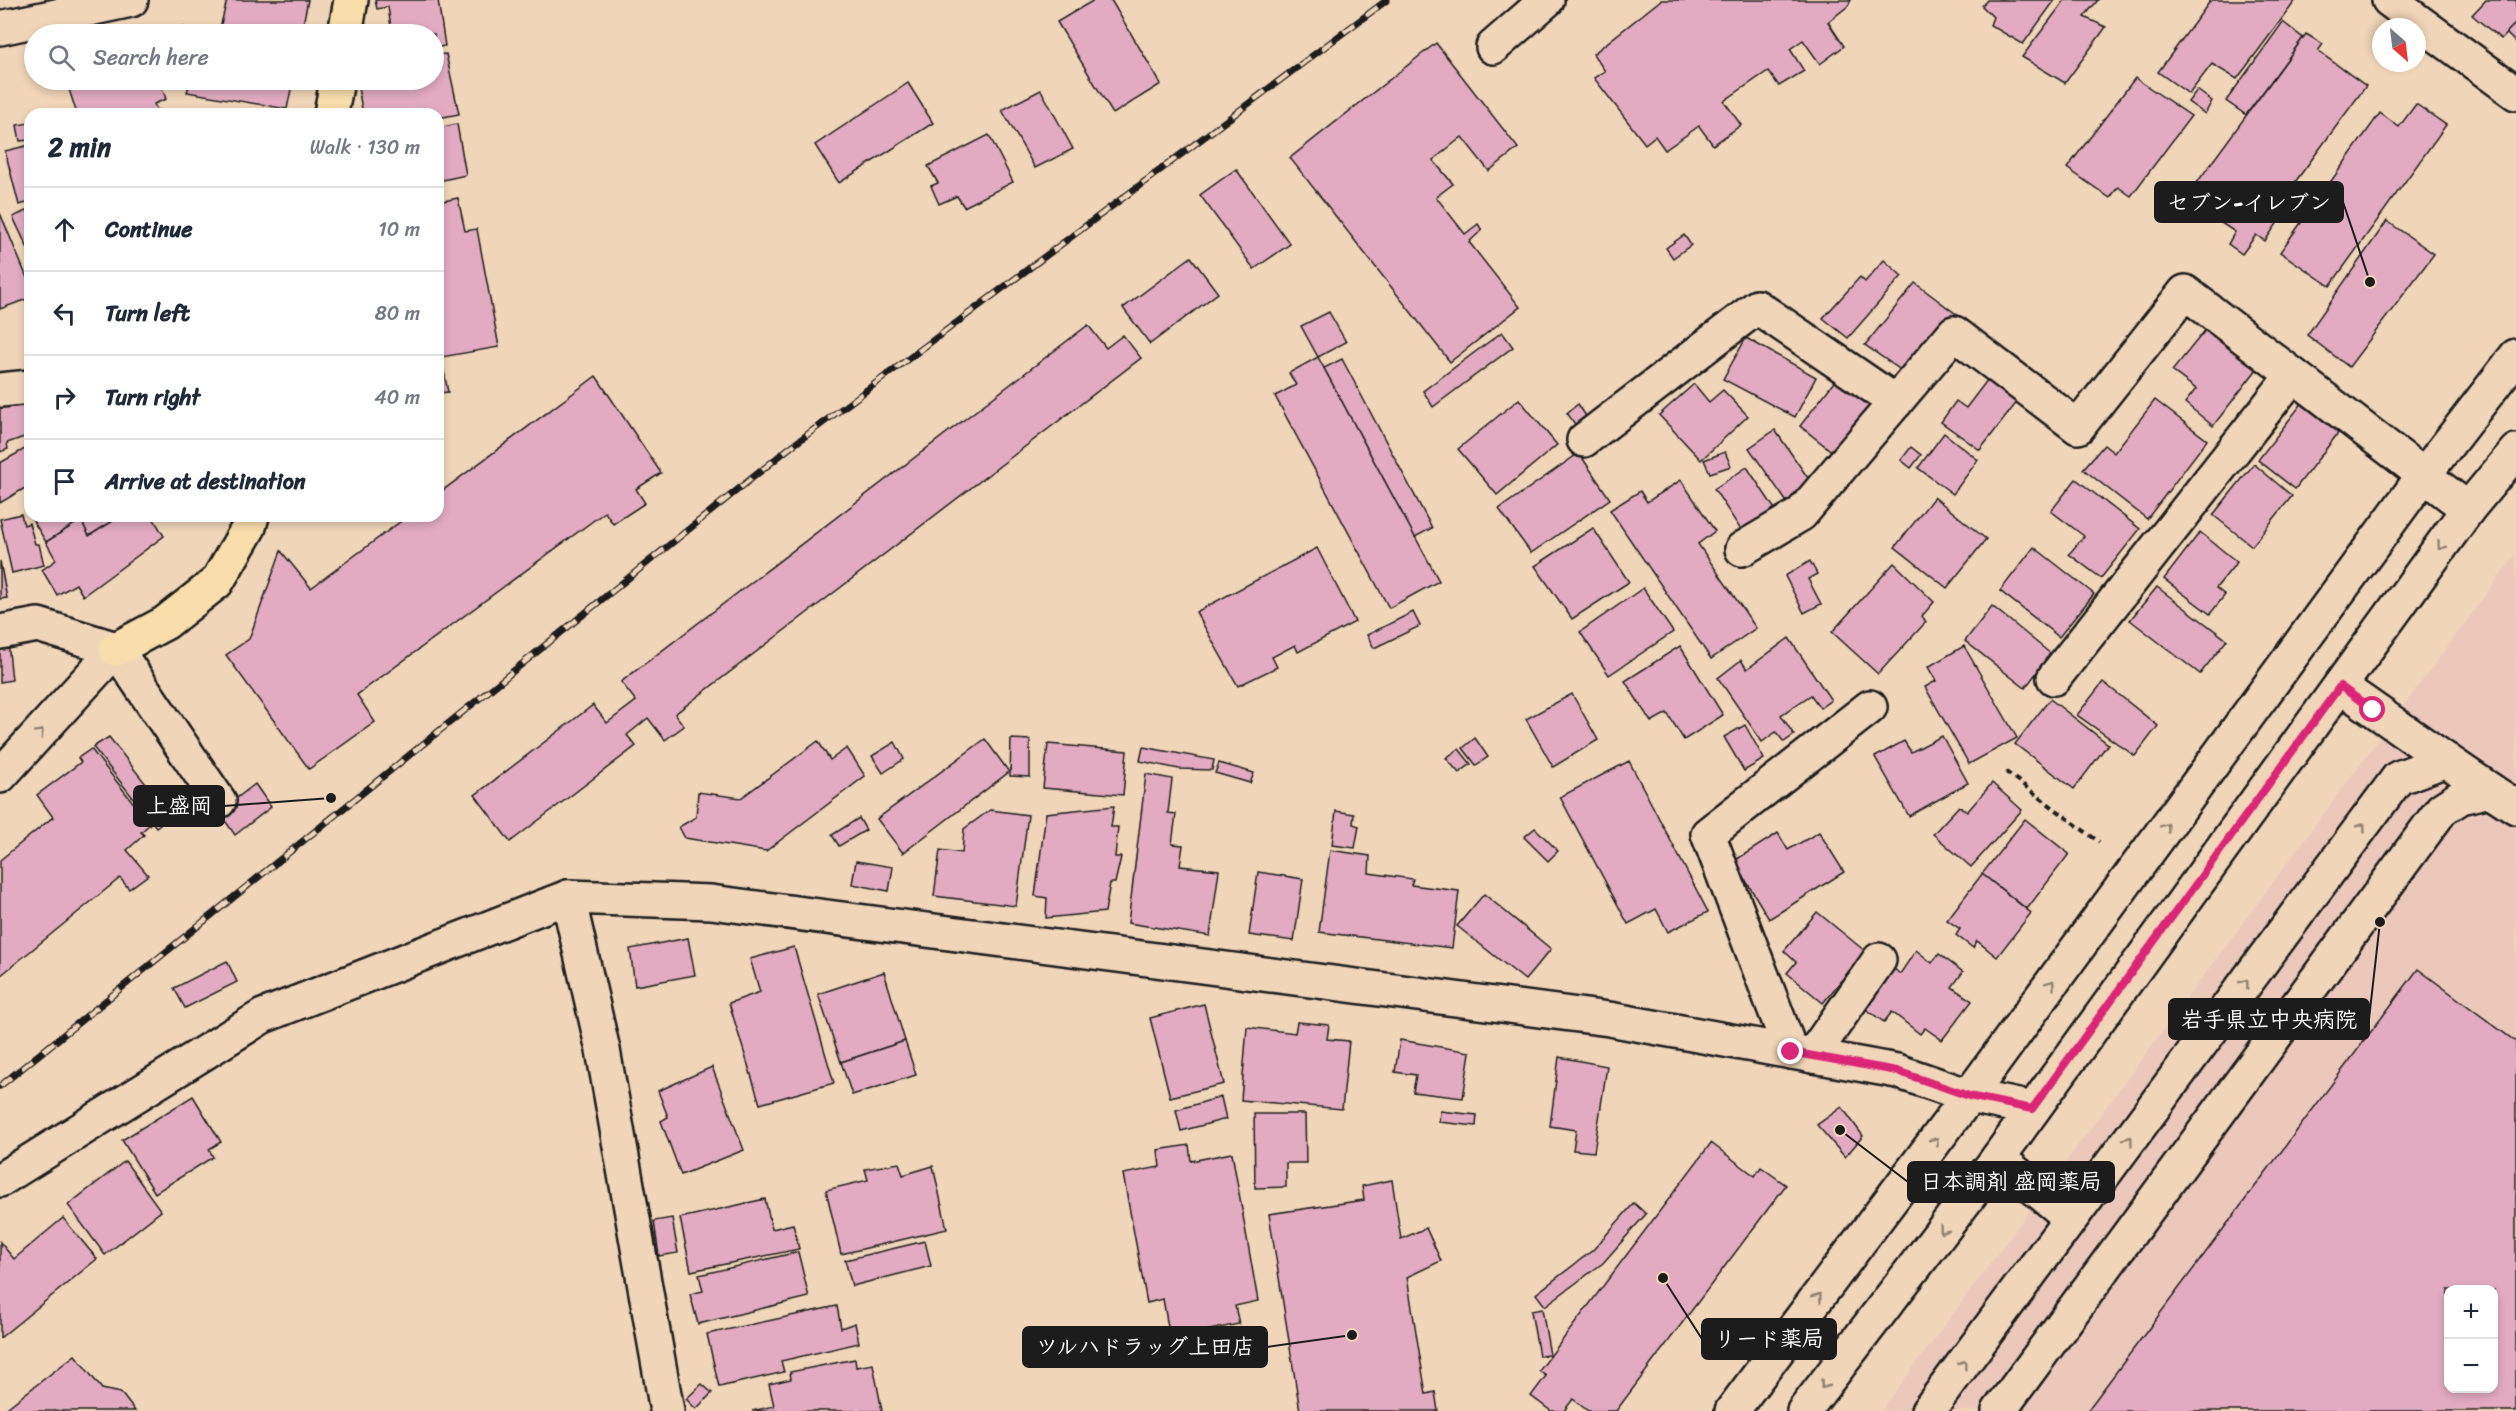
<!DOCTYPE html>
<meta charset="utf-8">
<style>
:root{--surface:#fff;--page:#f2f2f3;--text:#1f2937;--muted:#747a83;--line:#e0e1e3}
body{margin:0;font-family:Sriracha,"Klee One",sans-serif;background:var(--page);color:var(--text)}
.controls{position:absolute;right:18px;bottom:18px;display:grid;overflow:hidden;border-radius:12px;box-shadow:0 3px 9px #0003}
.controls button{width:54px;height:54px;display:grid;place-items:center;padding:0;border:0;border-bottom:2px solid var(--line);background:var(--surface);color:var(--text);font:30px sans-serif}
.compass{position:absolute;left:2372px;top:18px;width:54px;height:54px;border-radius:50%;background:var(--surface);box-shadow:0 3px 9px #0003;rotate:152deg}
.stop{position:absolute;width:18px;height:18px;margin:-14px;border:4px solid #db2777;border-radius:50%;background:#fff}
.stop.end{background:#db2777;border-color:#fff;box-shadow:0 2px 6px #0008}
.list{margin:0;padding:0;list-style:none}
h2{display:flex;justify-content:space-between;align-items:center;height:78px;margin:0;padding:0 24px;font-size:26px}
h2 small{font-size:20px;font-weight:400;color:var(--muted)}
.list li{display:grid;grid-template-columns:39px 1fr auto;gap:18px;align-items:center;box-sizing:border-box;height:84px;padding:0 24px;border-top:2px solid var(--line)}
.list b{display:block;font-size:22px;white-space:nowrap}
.list em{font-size:20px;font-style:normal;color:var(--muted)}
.icon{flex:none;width:33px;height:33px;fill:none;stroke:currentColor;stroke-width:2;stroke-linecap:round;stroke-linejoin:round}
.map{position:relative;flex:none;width:2516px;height:1411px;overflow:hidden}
.search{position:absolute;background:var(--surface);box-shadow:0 3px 9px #0003;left:24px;top:24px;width:420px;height:66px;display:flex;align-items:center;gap:15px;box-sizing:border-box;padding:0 21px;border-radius:33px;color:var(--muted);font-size:22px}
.panel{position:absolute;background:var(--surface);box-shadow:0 3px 9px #0003;left:24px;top:108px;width:420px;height:414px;border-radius:18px}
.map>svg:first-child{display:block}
.built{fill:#ecc8bb;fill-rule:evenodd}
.building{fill:#e2abc1;stroke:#1c1c1c;stroke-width:1.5;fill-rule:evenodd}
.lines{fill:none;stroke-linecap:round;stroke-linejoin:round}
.minor-casing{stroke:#1c1c1c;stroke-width:38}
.major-casing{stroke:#1c1c1c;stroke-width:38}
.path{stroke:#1c1c1c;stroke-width:4;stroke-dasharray:6 4.5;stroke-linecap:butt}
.minor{stroke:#f1d5b8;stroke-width:33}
.major{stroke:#f9deab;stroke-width:33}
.rail-casing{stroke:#1c1c1c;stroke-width:7}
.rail{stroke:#f1d5b8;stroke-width:4.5;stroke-dasharray:14;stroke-linecap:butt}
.oneway{stroke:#918272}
.route{stroke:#db2777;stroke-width:8}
.leader{fill:none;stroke:#1c1c1c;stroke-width:2}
.callout-dot{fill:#1c1c1c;stroke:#f1d5b8;stroke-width:2}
.callout{fill:#1c1c1c;stroke:#1c1c1c;stroke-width:2}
.callout-label{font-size:22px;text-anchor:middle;font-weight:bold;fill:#fff}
</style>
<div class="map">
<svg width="2516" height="1411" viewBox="0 0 2516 1411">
<rect width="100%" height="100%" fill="#f1d5b8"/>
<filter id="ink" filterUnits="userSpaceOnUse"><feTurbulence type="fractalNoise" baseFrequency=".0167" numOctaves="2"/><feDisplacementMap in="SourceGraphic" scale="12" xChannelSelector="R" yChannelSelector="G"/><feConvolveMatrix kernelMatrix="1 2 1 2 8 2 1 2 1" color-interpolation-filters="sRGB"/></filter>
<g filter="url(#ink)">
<path class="built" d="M2516 554V1411H1881ZM2448 1290H2494V1388H2448Z"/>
<g class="building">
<polygon points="227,0 308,0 301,34 205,34 207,30 219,32"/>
<polygon points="375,0 438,0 445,46 434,48 434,34 392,34 388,7 377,9"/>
<polygon points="1094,0 1111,0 1161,84 1113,114 1057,22"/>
<polygon points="1661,0 1851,0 1848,6 1828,22 1844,46 1820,64 1803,40 1790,49 1804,71 1779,86 1768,71 1724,101 1741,125 1713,145 1699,126 1665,150 1655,136 1645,144 1594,78 1605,71 1593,54"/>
<polygon points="1987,0 2055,0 2023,44 1990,25 1993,17 1982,6"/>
<polygon points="2065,0 2098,0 2084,17 2106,27 2065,83 2022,57"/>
<polygon points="2211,0 2296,0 2237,79 2212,64 2189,94 2158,72"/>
<polygon points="2486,0 2516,0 2516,23 2501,39 2472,15"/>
<polygon points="2283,22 2303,38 2246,115 2226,101"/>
<polygon points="2516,23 2516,43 2506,33"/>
<polygon points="184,27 187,34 153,34"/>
<polygon points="2306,34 2323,44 2318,51 2366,86 2273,212 2281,218 2265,241 2256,235 2242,254 2228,244 2235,232 2185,199"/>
<polygon points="1436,43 1518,148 1489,171 1462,137 1433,160 1453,184 1436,197 1465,234 1478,224 1482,230 1469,242 1520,307 1450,362 1290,158"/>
<polygon points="446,54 459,114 438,118 438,114 363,114 357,83 377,80 434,80 434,55"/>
<polygon points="2135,78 2191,116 2131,196 2118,187 2110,198 2067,168"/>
<polygon points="66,80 159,80 166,99 154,104 159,114 77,114"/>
<polygon points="191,80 293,80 287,109 187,92"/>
<polygon points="908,83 933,123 839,183 815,145"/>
<polygon points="1041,90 1073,149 1035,168 1002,110"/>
<polygon points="2197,90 2212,101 2205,114 2188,102"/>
<polygon points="2416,104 2446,125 2330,286 2280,252 2380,113 2399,127"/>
<polygon points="30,123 30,140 20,141 17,125"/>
<polygon points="457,124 466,175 438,181 438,128"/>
<polygon points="989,135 1013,182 964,207 957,196 939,204 931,186 938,183 928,166"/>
<polygon points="30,145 30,202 19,205 5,151"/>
<polygon points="1236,169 1290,244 1254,269 1200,195"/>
<polygon points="458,198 465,231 477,229 499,347 441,357 448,392 438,393 438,202"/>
<polygon points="30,209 30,253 13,217"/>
<polygon points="0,213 30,285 30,298 0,309"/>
<polygon points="2387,221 2434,254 2349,367 2307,335"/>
<polygon points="1684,235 1691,245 1673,258 1666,248"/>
<polygon points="1191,257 1218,293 1150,344 1123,308"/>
<polygon points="1884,260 1902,276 1848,338 1823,318 1860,277 1865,282"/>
<polygon points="1915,283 1964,320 1915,380 1865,345"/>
<polygon points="1329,312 1346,342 1318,357 1301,326"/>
<polygon points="1088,325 1106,348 1123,335 1141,358 675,714 684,726 665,740 648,718 627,735 636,746 510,842 475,795 593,705 607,723 636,701 621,682"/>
<polygon points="2207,328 2257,369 2213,426 2185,403 2196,389 2172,371"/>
<polygon points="1502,332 1513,347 1433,407 1423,391"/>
<polygon points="1746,338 1816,377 1795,417 1723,379"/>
<polygon points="1318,357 1439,581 1389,608 1275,396 1296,385 1289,373"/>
<polygon points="1342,359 1432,528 1415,537 1324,368"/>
<polygon points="1991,375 2021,397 1980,450 1941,422 1956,401 1966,408"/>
<polygon points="596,376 661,473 636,489 645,503 613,524 605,512 357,695 375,722 309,769 226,655 249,639 281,551 311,588 408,516 438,516 438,494"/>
<polygon points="1837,378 1881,413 1839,457 1800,426"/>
<polygon points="1694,384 1709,402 1723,390 1748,416 1701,460 1659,415"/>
<polygon points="28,397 30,435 7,443 8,449 0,452 0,403"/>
<polygon points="1519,399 1557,445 1497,495 1458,449"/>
<polygon points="2155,400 2207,440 2147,519 2083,469 2104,445 2114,453"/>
<polygon points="2303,402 2339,432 2295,489 2258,460"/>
<polygon points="1578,404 1588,419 1577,427 1567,413"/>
<polygon points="1775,430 1817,491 1791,508 1749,448"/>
<polygon points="1944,433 1978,460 1953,494 1918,468"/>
<polygon points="30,446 30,485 0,503 0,463"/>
<polygon points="1911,447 1921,455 1911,468 1901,460"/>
<polygon points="1725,452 1731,466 1710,473 1704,460"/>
<polygon points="1579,453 1610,499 1531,553 1499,509"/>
<polygon points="2254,464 2292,496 2252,546 2213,515"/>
<polygon points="1747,467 1782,520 1749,542 1714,489"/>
<polygon points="2076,479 2140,529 2101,578 2069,554 2084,536 2051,511"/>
<polygon points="1681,480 1715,531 1698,544 1756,628 1711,659 1610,510 1640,491 1647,502"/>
<polygon points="1934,497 1986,539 1947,588 1895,547"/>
<polygon points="21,514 24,525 29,523 35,544 39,544 44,565 12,573 0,519"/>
<polygon points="30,516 121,516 89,536 81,520 46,542"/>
<polygon points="121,516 152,516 164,536 83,596 76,584 57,595 42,570 56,560 46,542 81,520 89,536"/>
<polygon points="1593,528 1629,582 1572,619 1535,566"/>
<polygon points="2200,532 2237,562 2216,588 2225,595 2210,614 2164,579"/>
<polygon points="2034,547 2094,594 2059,637 2000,591"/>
<polygon points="1317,548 1355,622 1298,652 1295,645 1272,657 1277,667 1238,686 1196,612"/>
<polygon points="0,561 7,598 0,599"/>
<polygon points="1810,561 1817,574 1808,579 1821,604 1804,613 1785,576"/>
<polygon points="1894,563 1934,602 1922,616 1926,622 1878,674 1832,632"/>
<polygon points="2157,587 2227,640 2200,674 2130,620"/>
<polygon points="1643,588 1673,632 1609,675 1580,632"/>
<polygon points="1992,606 2051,654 2025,688 1965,641"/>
<polygon points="1413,612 1420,626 1374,648 1367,635"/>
<polygon points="1789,638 1831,700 1820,708 1811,695 1781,715 1794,735 1784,742 1776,732 1762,742 1718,678 1741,660 1747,669"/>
<polygon points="8,642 12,680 0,682 0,643"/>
<polygon points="1680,646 1723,715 1684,740 1667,713 1651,722 1625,681"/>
<polygon points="1964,646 2017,738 1969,764 1925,687 1936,681 1928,667"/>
<polygon points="2103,682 2158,726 2135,756 2077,715"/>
<polygon points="1572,694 1598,740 1553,767 1526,719"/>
<polygon points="2050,699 2108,744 2074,789 2015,744"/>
<polygon points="1745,725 1764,759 1744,771 1724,737"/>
<polygon points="1942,736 1968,783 1909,816 1875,757 1904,741 1911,752"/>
<polygon points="109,737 171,816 156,827 93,747"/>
<polygon points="1475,738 1488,757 1476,765 1463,748"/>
<polygon points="985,739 1009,772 903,853 877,819"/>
<polygon points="1011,739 1030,740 1030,777 1010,776"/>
<polygon points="818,741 830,760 847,748 865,776 766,851 685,838 679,827 696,817 698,792 741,798"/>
<polygon points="895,742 904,759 883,773 872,756"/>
<polygon points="1048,744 1127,751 1123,795 1043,788"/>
<polygon points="1143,747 1214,760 1212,770 1179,769 1140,761"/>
<polygon points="91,749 150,824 141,832 144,835 127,850 148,875 129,889 120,878 0,976 0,860 53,817 37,795 81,762 78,758"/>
<polygon points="1459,749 1471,764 1459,773 1446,758"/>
<polygon points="1629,761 1708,912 1668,932 1656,909 1628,924 1560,797"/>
<polygon points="1219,763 1254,773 1250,783 1215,773"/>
<polygon points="1146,774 1172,779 1168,813 1176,814 1172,844 1183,845 1180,866 1219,870 1210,936 1128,923"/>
<polygon points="1992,783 2022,810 1971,867 1933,834 1959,806 1967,812"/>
<polygon points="255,784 271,807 235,835 219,812"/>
<polygon points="1114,806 1111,827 1118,827 1115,857 1121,857 1115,883 1110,883 1105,912 1046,918 1047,898 1035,896 1046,813"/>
<polygon points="990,810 1028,815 1016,906 934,896 940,850 962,853 964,829"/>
<polygon points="1336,811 1354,814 1353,824 1359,826 1355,848 1332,845"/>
<polygon points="859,818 866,830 839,846 832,835"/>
<polygon points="2025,819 2069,854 2027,909 1982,874"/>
<polygon points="1535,828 1558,851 1548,861 1524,837"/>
<polygon points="1819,832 1844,872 1769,919 1734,861 1778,833 1788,850"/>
<polygon points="1330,850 1370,856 1369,873 1413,879 1411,885 1459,891 1452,948 1319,932"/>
<polygon points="856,861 893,867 889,891 852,884"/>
<polygon points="1258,872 1303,879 1294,941 1249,935"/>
<polygon points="1982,874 2031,913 1997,957 1977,941 1973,948 1956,935 1960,929 1947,920"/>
<polygon points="1484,894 1551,949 1525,980 1457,926"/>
<polygon points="1817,912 1865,951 1823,1003 1787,973 1796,962 1784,951"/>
<polygon points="688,938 695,975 635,986 630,949"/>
<polygon points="794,947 834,1083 760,1104 729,1003 760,992 750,959"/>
<polygon points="1916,950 1932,963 1939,954 1963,972 1952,987 1972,1001 1942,1040 1925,1028 1920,1034 1892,1012 1884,1022 1863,1007 1893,968 1900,974"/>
<polygon points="227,961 237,982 185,1008 174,988"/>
<path d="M2418 969 2516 1042V1411H2087ZM2448 1290H2494V1388H2448Z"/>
<polygon points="884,972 905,1041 841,1062 818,994"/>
<polygon points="1204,1004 1224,1084 1170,1097 1150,1018"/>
<polygon points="1297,1022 1329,1025 1327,1039 1349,1041 1342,1109 1241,1100 1247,1027 1295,1033"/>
<polygon points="1400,1040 1470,1052 1463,1098 1413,1092 1416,1075 1395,1072"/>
<polygon points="905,1041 916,1075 852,1095 841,1062"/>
<polygon points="1559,1057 1607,1066 1594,1152 1573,1150 1576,1130 1550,1126"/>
<polygon points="712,1067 744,1150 681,1175 661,1121 668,1117 658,1091"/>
<polygon points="193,1096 221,1142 209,1149 213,1157 155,1193 122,1140"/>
<polygon points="1221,1097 1226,1119 1181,1131 1176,1110"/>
<polygon points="1842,1107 1863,1136 1845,1157 1817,1125"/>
<polygon points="1440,1111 1477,1115 1476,1126 1439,1122"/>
<polygon points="1254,1114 1305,1114 1306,1163 1286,1163 1286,1187 1255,1188"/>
<polygon points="1711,1143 1755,1176 1761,1167 1786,1185 1616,1411 1588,1411 1573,1399 1564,1411 1551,1411 1531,1396 1546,1376 1539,1371"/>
<polygon points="1189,1145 1191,1161 1232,1153 1258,1301 1235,1306 1239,1324 1170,1338 1163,1299 1147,1303 1123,1174 1160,1167 1158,1150"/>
<polygon points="125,1161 161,1211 105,1255 68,1205"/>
<polygon points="899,1163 903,1175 933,1166 947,1229 841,1254 826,1190 868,1180 865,1169"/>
<polygon points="1392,1180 1401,1239 1426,1228 1441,1261 1407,1277 1426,1394 1435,1392 1438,1411 1300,1411 1269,1214 1364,1200 1362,1186"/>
<polygon points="765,1199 772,1229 793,1224 799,1249 691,1271 680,1218"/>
<polygon points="1634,1203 1646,1214 1603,1263 1545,1306 1536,1294 1593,1250"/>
<polygon points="63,1218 97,1259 0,1338 0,1242 14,1259"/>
<polygon points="672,1218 678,1253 659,1256 654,1221"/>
<polygon points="925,1241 931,1266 852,1286 845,1260"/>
<polygon points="798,1252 809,1297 698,1324 690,1294 703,1291 699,1275"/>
<polygon points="837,1306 841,1328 855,1323 859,1343 781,1361 784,1372 719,1387 707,1334"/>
<polygon points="1542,1309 1550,1355 1539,1356 1531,1311"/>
<polygon points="75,1355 102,1389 121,1393 135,1411 3,1411"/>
<polygon points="855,1359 856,1367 873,1364 882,1411 752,1411 774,1406 769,1384 791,1379 790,1372"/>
<polygon points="702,1384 712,1393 696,1409 686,1399"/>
</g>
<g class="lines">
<defs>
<g id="minor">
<polyline points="2389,0 2516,93"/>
<polyline points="0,28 131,0"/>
<polyline points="1493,47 1547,0"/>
<polyline points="0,390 30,387"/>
<polyline points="1584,440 1757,307 1896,402"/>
<polyline points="1742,549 1801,514 1954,333 2078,427 2185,292 2468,509"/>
<polyline points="0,632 38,625 116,649 219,801"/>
<polyline points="2054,678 2293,375"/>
<polyline points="2340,686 2446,760"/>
<polyline points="0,776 116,649"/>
<polyline points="2490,790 2516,807"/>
<polyline points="568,897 603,1050 667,1411"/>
<polyline points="1791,1052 1708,834 1870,707"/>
<polyline points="1812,1056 1879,960"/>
<polyline points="1998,1158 2071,1218"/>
<polyline points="0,1180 263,1016 568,897 711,902 1609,1019 1897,1071 1969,1096 2033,1109"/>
<polyline points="1732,1411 1969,1096 2424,475 2516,356"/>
<polyline points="1804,1411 1998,1158 2468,509 2516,451"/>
<polyline points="1928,1411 2398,778 2446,760 2490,790 2461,797 2442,809 1999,1411"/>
</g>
<g id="major">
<polyline points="345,34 351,0"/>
<polyline points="331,114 337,80"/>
<polyline points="116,649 165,623 217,582 249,527 252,516"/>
</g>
</defs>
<use href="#minor" class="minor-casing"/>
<use href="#major" class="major-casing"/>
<polyline class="path" points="2006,772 2099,842"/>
<use href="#minor" class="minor"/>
<use href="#major" class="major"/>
<defs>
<polyline id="rail" points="0,1086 788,449 1387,0"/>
</defs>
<use href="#rail" class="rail-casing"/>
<use href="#rail" class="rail"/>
</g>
<defs><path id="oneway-chevron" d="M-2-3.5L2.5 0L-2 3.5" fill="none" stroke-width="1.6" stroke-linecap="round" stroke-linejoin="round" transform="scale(1.5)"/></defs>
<g class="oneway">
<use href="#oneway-chevron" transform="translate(2441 546) rotate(126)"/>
<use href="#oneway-chevron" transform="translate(40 733) rotate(-47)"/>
<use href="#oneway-chevron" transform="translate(2166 827) rotate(-54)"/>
<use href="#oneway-chevron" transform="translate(2362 827) rotate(-53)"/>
<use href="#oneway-chevron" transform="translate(2245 983) rotate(-53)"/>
<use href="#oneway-chevron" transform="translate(2051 984) rotate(-54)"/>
<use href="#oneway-chevron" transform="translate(2129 1140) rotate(-53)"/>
<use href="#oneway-chevron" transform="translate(1935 1141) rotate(-53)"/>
<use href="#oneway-chevron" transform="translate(1943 1230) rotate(127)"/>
<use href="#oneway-chevron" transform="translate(1818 1297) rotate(-53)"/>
<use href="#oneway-chevron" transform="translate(1963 1364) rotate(-53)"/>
<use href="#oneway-chevron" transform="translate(1824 1385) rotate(127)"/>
</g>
</g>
<g class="lines" filter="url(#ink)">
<polyline class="route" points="1791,1052 1897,1071 1969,1096 2032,1109 2340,686 2373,710"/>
</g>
<path class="leader" d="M2370 282L2343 202M331 798L224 806M2380 922L2369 1019M1840 1130L1908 1182M1663 1278L1702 1339M1352 1335L1267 1347"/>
<g class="callout-dot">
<circle cx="2370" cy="282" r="6"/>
<circle cx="331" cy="798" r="6"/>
<circle cx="2380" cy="922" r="6"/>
<circle cx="1840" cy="1130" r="6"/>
<circle cx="1663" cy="1278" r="6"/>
<circle cx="1352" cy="1335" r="6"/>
</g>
<g class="callout">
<rect x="2155" y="182" width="188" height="40" rx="6"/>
<rect x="134" y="786" width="90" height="40" rx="6"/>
<rect x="2169" y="999" width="200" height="40" rx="6"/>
<rect x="1908" y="1162" width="206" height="40" rx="6"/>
<rect x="1702" y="1319" width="134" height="40" rx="6"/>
<rect x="1023" y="1327" width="244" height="40" rx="6"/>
</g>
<g class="callout-label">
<text x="2249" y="210">セブン-イレブン</text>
<text x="179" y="813">上盛岡</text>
<text x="2269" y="1027">岩手県立中央病院</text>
<text x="2011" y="1189">日本調剤 盛岡薬局</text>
<text x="1769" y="1346">リード薬局</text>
<text x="1145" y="1354">ツルハドラッグ上田店</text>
</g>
</svg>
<div class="controls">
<button>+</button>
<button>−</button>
</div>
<svg class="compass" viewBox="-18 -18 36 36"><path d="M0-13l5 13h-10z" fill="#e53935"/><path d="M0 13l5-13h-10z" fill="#747a83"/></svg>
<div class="stop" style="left:2373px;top:710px"></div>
<div class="stop end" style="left:1791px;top:1052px"></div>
<div class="search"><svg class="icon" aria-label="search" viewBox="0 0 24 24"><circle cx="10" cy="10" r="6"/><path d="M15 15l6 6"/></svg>Search here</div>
<section class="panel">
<h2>2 min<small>Walk · 130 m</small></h2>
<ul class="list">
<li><svg class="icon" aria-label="ahead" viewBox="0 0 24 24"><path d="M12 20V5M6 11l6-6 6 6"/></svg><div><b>Continue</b></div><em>10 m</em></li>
<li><svg class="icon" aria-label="left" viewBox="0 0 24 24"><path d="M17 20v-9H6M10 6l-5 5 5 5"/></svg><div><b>Turn left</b></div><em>80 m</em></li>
<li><svg class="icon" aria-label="right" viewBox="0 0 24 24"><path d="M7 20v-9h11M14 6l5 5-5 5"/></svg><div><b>Turn right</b></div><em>40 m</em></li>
<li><svg class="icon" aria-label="arrive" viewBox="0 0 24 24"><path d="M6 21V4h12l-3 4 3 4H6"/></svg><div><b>Arrive at destination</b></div></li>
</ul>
</section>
</div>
